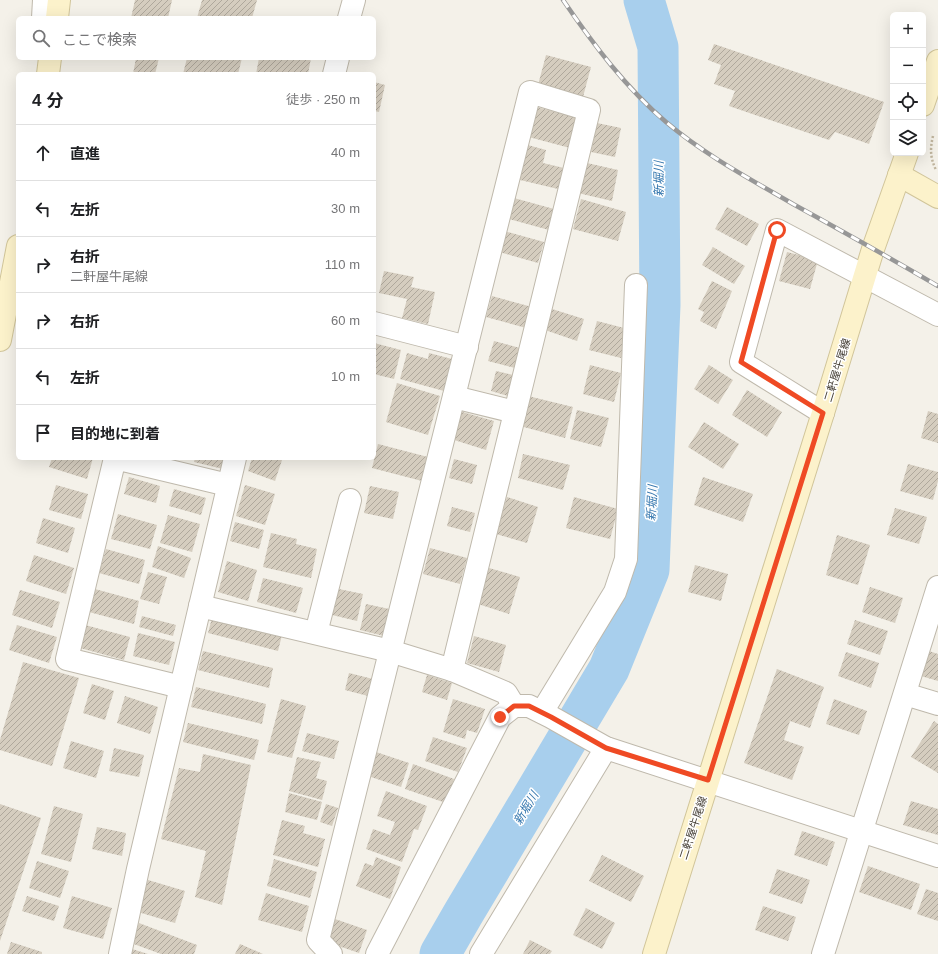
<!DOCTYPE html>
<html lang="ja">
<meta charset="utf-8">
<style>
:root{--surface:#fff;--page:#f2f2f2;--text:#202124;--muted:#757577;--line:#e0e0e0}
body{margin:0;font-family:Helvetica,"Noto Sans JP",sans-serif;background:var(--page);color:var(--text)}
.controls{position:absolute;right:12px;top:12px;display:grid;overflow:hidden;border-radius:6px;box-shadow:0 4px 16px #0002}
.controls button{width:36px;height:36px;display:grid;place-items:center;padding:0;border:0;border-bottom:1px solid var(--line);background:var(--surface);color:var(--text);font:20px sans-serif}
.stop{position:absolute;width:12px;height:12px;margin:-9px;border:3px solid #ef4a24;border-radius:50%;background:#fff}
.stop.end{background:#ef4a24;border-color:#fff;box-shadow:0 1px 4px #0008}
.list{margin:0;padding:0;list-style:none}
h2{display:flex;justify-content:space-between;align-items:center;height:52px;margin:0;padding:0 16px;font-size:17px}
h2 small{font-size:13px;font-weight:400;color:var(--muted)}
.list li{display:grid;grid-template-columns:26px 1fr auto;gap:12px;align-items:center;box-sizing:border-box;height:56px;padding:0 16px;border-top:1px solid var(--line)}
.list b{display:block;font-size:15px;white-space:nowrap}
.list p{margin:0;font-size:13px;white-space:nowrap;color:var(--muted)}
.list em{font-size:13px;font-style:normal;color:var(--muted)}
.icon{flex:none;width:22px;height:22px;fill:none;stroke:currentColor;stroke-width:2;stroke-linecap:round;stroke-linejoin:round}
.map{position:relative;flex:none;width:938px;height:954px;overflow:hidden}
.search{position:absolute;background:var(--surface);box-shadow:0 4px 16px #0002;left:16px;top:16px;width:360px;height:44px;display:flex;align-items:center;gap:10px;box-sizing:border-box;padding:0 14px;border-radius:6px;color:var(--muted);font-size:15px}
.panel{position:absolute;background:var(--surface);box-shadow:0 4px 16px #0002;left:16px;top:72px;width:360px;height:388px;border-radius:6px}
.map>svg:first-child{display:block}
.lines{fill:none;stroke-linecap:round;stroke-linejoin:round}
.river{stroke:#a8cfed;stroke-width:41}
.building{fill:url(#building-hatch)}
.street-casing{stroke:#bfb9ac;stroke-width:24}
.secondary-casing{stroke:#d1c59a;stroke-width:24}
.path{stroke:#c0b59e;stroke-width:2.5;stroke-dasharray:2 2;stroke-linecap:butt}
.street{stroke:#fff;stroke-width:22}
.secondary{stroke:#fcf2cb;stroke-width:22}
.rail-casing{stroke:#979797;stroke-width:4.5}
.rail{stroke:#fff;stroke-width:3;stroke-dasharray:9;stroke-linecap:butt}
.route{stroke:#ef4a24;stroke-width:5}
.labels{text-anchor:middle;stroke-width:3;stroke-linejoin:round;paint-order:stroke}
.street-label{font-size:11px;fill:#474138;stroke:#fff}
.water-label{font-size:12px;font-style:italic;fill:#3577ae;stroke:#fff}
</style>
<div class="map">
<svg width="938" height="954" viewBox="0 0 938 954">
<defs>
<pattern id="building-hatch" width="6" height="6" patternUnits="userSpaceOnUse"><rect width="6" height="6" fill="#d5cdbf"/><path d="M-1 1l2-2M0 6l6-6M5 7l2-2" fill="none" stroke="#afa89c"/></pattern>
</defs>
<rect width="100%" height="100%" fill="#f4f1e9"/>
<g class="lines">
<polyline class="river" points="440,954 463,914 609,669 649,570 660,305 658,47 644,0"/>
</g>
<g class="building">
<polygon points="135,0 172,0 168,18 131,18"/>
<polygon points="202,0 257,0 252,18 197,18"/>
<polygon points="714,44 884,102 869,144 835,132 829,140 729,106 735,91 714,84 721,65 708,60"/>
<polygon points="546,55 591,67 583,97 538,85"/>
<polygon points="136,58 159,58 155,74 133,74"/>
<polygon points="187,58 242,58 238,74 183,74"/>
<polygon points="259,58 311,58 308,74 256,74"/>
<polygon points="374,82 385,85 379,112 374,111"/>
<polygon points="533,106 578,118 570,148 525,136"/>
<polygon points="597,123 621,128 615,157 591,152"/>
<polygon points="524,144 546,150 543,163 564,168 558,189 516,179"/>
<polygon points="587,163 618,170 612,201 578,193"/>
<polygon points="514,198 554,209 549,230 509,219"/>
<polygon points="581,199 626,212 618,241 573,229"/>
<polygon points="727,207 759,224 747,246 715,229"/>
<polygon points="504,231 544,242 538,263 499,252"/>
<polygon points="713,247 745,266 734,284 702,265"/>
<polygon points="787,252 818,260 810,289 779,281"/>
<polygon points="384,271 414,277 411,287 435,292 428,324 402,318 407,299 379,293"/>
<polygon points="712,281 732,291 716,329 700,321 704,312 698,309"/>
<polygon points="492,296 532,307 526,328 486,317"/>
<polygon points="552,309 584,319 577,341 545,330"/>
<polygon points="597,321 628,329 621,358 589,350"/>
<polygon points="494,341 520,348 515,368 488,361"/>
<polygon points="374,343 401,350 394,379 374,374"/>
<polygon points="407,353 428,359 429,353 452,359 444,391 400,379"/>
<polygon points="590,365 621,373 614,402 583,394"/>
<polygon points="709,365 733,380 718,404 694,389"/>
<polygon points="496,371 513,375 508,396 491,391"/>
<polygon points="397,383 440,396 428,435 386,422"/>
<polygon points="747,390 782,412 767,437 732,415"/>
<polygon points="528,396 573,407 565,438 520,426"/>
<polygon points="577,410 609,418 601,447 570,439"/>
<polygon points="459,411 494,421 486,450 451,439"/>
<polygon points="928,411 938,414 938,443 921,438"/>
<polygon points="704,422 739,444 723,469 688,447"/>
<polygon points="378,444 428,457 422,481 372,468"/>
<polygon points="523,454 570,465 563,490 518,478"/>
<polygon points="52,458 93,458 87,479 49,467"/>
<polygon points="195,458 225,458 223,469 194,462"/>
<polygon points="252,458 274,458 282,460 275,481 248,471"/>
<polygon points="454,459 477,465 472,484 449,478"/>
<polygon points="908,464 938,472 938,481 933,500 900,491"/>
<polygon points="129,477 160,486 156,503 124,494"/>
<polygon points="703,477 753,494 743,522 694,505"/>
<polygon points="56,485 88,494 81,519 49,510"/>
<polygon points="245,485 275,494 265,525 236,516"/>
<polygon points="370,486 399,492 393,519 364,513"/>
<polygon points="174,489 206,498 201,515 169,506"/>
<polygon points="507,497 538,507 527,543 496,534"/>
<polygon points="574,497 618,509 610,539 566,528"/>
<polygon points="452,507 475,513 470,532 447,526"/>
<polygon points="895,508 927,517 919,544 887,535"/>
<polygon points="118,514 157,525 150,549 111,539"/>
<polygon points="168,515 200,524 192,552 160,543"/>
<polygon points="43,518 75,528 68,553 36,543"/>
<polygon points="235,522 264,530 259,549 230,541"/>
<polygon points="271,533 297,539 296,544 317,549 311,578 263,567"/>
<polygon points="837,535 870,545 858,585 826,575"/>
<polygon points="158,546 191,558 184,578 152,567"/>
<polygon points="430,548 467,558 460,584 423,574"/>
<polygon points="106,549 145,560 139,584 99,573"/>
<polygon points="34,555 74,568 66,594 26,581"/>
<polygon points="227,561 257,570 248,601 218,592"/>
<polygon points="695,565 728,574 721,601 688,592"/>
<polygon points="489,568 520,577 509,614 478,604"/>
<polygon points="148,572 167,577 159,604 140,599"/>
<polygon points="263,578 303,588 296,613 257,602"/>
<polygon points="870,587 903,598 895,623 862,612"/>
<polygon points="334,588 363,594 357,621 328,614"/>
<polygon points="95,589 139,601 134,624 89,612"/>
<polygon points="20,590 60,602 52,628 12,615"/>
<polygon points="366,604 394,610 388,637 360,630"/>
<polygon points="213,614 283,631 278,651 208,633"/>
<polygon points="142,616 176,625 173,636 139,627"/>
<polygon points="855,620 888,631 880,655 847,644"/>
<polygon points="17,625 57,637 49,663 9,650"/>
<polygon points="85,625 130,637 124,660 80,648"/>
<polygon points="138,633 175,642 169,665 133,656"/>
<polygon points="474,636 506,645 499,672 467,663"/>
<polygon points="203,651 273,668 269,688 198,670"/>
<polygon points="929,651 938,654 938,681 921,676"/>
<polygon points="846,652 879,663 871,688 838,676"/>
<polygon points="23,662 79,678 52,766 0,750 0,740"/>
<polygon points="777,669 824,687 810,728 790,721 784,740 804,747 792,780 744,763"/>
<polygon points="349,673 373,679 368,696 345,690"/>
<polygon points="427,675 452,683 447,700 422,692"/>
<polygon points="92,684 114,691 105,720 83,713"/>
<polygon points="196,687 266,704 262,724 191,707"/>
<polygon points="125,696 158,707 150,734 117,723"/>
<polygon points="281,699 306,706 292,758 267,752"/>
<polygon points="453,699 485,709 477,733 467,730 465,739 443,732"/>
<polygon points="834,699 867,711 859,735 826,724"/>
<polygon points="934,721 938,724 938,773 911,757"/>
<polygon points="188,723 259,740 254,760 183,742"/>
<polygon points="307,733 339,741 334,759 302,751"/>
<polygon points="433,737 467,748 458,772 425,761"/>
<polygon points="71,741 104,751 96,778 63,768"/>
<polygon points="114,748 144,755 139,777 109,771"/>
<polygon points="376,752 409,763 401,787 368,776"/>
<polygon points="203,754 251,765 222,905 195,897 206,851 161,839 179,768 200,772"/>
<polygon points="297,757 321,762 316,778 327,781 322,800 289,791"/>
<polygon points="413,764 454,779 446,803 405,789"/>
<polygon points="386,791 427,806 418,830 414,829 402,862 366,849 373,829 390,835 395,822 377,816"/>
<polygon points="289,793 322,802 317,820 285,812"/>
<polygon points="911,801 938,809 938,835 903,825"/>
<polygon points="0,804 41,818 0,941"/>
<polygon points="326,804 338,808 332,826 320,822"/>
<polygon points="54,806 83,814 71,862 41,854"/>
<polygon points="282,820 305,826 303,833 325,839 318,867 273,855"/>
<polygon points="97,827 126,833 122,856 92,849"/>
<polygon points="802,831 835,842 827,866 794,855"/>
<polygon points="602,855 644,876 631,902 589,881"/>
<polygon points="376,857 401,867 390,899 356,886 365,863 373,866"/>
<polygon points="274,859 317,872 310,898 267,886"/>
<polygon points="37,861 69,871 60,898 29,888"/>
<polygon points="868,866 920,884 911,910 859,892"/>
<polygon points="777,869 810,880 802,904 769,893"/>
<polygon points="148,880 185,891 175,923 138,912"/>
<polygon points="926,889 938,893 938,921 917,914"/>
<polygon points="266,893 309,906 302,932 258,920"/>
<polygon points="27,896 59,906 54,921 22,911"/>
<polygon points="72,896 112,908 103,939 63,928"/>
<polygon points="763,906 796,917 788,941 755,930"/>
<polygon points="586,908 615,923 602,949 573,935"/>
<polygon points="335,919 367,930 359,953 327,942"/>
<polygon points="139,923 197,945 194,954 161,954 131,943"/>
<polygon points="530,940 552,951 550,954 523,954"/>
<polygon points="11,942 42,952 42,954 7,954"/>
<polygon points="240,944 263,954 235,954"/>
<polygon points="132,949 148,954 131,954"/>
</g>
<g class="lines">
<defs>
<g id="street">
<polyline points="43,18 44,0"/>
<polyline points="349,18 354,0"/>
<polyline points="334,74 338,58"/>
<polyline points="374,323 467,347"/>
<polyline points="454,397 515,412"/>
<polyline points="823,413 741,362 777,230 938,315"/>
<polyline points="200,606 390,651 452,670 506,693 514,706"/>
<polyline points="316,633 350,500"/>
<polyline points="181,687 67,659 115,458 228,485"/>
<polyline points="905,694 938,704"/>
<polyline points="542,712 615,592 626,559 636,285"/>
<polyline points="120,954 138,869 235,458"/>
<polyline points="331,954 318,940 530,92 589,110 452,670"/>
<polyline points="377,954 500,717 514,706 529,706 551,717 606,748 938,856"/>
<polyline points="481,954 606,748"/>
<polyline points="823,954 938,587"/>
</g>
<g id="secondary">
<polyline points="57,18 59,0"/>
<polyline points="48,74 50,58"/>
<polyline points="923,105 938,61"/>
<polyline points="899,175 938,197"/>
<polyline points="0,340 18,246"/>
<polyline points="654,954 823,413 873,249 907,153"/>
</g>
</defs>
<use href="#street" class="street-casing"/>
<use href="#secondary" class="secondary-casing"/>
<path class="path" d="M933 136C930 149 930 157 936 170"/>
<use href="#street" class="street"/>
<use href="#secondary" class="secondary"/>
<defs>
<path id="rail" d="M563 0C593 44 626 88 666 122 705 155 750 179 793 204 842 231 890 258 938 286"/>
</defs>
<use href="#rail" class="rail-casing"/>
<use href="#rail" class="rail"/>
</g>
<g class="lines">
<polyline class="route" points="500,717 514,706 529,706 551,717 606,748 708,780 823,413 741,362 777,230"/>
</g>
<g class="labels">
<g class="street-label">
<text transform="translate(837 370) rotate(-73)" y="4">二軒屋牛尾線</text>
<text transform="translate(693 828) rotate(-72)" y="4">二軒屋牛尾線</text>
</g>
<g class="water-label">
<text transform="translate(659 179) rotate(-90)" y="4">新堀川</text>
<text transform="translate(652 503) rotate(-87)" y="4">新堀川</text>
<text transform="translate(526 808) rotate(-59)" y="4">新堀川</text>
</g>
</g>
</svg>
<div class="controls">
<button>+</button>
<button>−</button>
<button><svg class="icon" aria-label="locate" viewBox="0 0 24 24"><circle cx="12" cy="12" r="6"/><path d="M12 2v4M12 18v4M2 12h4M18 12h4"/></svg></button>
<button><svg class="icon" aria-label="layers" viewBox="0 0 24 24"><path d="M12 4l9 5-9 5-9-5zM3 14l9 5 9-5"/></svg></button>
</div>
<div class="stop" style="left:777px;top:230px"></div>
<div class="stop end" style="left:500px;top:717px"></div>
<div class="search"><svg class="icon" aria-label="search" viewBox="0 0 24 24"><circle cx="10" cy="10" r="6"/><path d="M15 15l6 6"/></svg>ここで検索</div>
<section class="panel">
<h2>4 分<small>徒歩 · 250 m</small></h2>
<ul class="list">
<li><svg class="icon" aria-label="ahead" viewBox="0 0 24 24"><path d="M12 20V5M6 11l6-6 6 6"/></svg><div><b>直進</b></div><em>40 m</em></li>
<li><svg class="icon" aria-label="left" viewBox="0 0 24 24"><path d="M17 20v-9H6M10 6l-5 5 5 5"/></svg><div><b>左折</b></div><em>30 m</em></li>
<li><svg class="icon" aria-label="right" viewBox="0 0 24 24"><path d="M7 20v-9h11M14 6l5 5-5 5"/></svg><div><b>右折</b><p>二軒屋牛尾線</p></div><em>110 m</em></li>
<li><svg class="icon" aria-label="right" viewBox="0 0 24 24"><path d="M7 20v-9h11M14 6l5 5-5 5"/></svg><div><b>右折</b></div><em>60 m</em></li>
<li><svg class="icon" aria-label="left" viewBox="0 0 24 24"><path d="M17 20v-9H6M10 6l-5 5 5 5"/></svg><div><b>左折</b></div><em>10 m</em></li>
<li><svg class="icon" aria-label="arrive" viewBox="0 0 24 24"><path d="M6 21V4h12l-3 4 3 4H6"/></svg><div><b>目的地に到着</b></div></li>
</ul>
</section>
</div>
